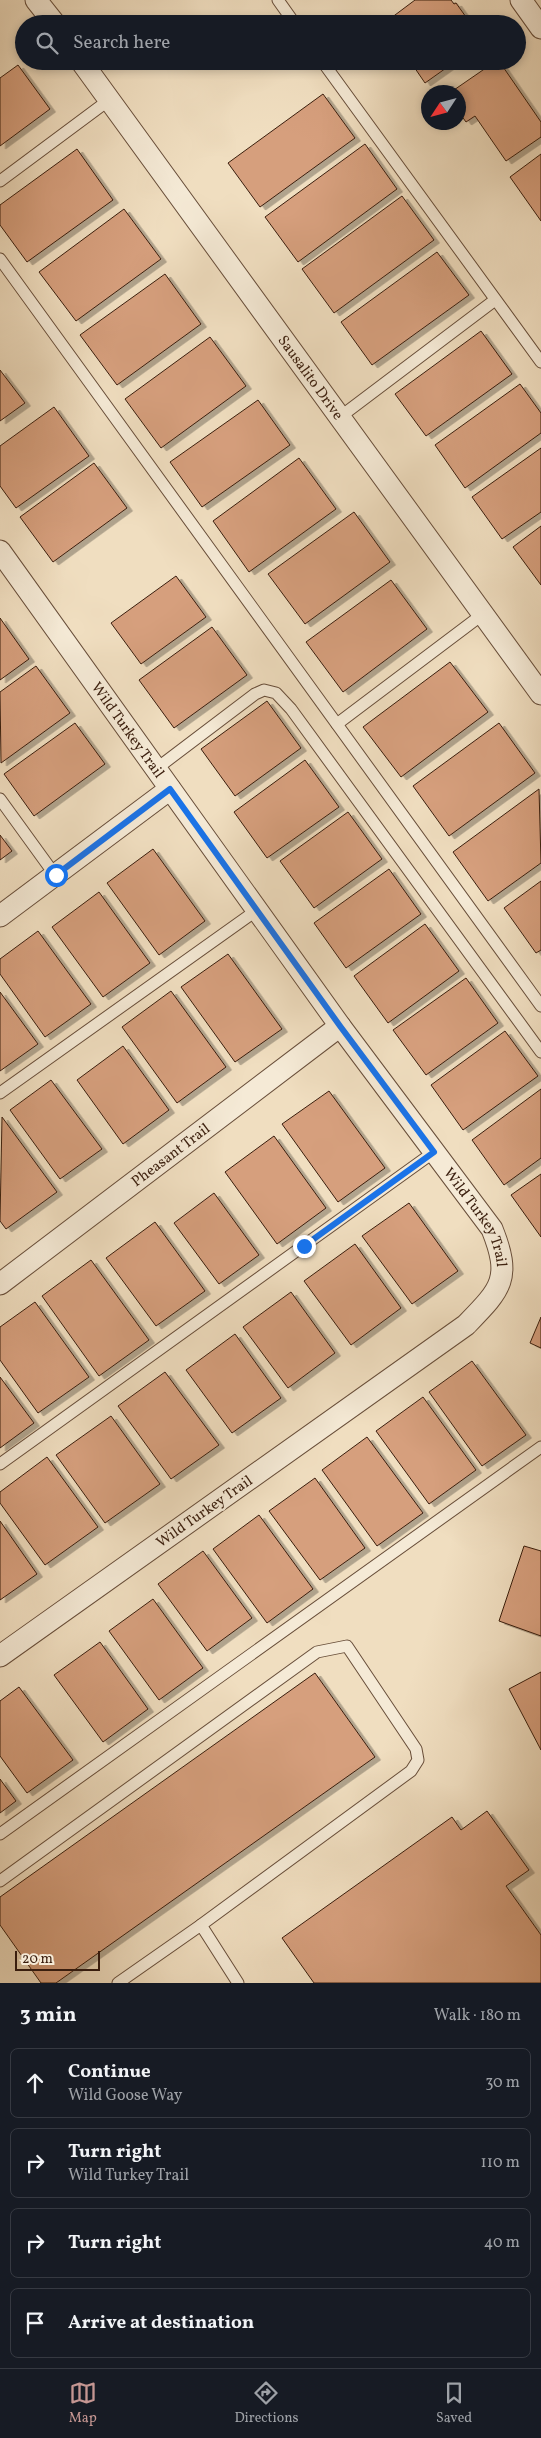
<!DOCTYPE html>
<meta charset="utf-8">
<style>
:root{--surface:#171b24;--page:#20242c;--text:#f1f3f6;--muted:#9ea1a6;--line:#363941;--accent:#c59692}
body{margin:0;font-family:Vollkorn,serif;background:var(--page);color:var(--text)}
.compass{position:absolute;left:421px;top:85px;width:45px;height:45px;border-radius:50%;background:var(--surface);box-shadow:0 2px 8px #0003;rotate:234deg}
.scale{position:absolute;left:15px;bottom:12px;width:85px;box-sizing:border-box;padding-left:5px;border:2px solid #3a1e0e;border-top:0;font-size:14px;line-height:18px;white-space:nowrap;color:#3a1e0e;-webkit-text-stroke:4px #f5ead6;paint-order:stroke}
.stop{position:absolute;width:15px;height:15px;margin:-11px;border:4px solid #1a73e8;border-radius:50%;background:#fff}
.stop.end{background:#1a73e8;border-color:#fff;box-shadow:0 1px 5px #0008}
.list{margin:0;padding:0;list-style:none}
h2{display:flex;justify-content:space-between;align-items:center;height:65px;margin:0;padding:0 20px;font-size:21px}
h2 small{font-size:16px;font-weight:400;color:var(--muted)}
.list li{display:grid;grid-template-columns:32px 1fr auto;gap:15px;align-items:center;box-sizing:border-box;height:70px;margin:0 10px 10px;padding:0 10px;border:1px solid var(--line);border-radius:8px}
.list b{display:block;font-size:19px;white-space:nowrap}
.list p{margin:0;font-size:16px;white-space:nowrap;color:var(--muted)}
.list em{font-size:16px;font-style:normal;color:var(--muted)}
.icon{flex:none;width:28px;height:28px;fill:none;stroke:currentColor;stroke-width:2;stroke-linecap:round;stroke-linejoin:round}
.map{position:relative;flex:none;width:541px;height:1983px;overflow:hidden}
.search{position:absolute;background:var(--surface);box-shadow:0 2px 8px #0003;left:15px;right:15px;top:15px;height:55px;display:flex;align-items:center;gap:12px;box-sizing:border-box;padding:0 18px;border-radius:28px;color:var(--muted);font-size:19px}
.sheet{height:385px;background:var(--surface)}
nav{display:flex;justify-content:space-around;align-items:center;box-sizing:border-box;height:70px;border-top:1px solid var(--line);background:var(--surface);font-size:14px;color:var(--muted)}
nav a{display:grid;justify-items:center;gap:2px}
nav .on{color:var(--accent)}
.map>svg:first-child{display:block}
.building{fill:#d69f7d;stroke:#3a1e0e;filter:url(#shadow)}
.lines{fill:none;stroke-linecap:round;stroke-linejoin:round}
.service-casing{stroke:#684e3a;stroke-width:13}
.minor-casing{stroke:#684e3a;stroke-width:23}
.service{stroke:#f5ead6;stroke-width:11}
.minor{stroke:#f5ead6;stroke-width:21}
.route{stroke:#1a73e8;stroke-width:6}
.labels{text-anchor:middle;stroke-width:4.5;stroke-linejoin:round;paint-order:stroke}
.street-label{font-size:15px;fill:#3a1e0e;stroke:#f5ead6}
</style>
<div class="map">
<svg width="541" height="1983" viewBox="0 0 541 1983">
<defs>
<filter id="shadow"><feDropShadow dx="5.5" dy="3" stdDeviation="0" flood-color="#0004"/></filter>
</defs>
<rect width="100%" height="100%" fill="#f0dec0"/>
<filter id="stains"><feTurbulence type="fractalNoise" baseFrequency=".004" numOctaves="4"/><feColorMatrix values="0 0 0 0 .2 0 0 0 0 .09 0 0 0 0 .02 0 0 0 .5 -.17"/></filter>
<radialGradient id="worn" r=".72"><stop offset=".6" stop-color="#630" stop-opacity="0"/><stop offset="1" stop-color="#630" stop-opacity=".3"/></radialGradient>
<g class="building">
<polygon points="415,0 451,0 454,4 456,3 471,24 383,24"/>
<polygon points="410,61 456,61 425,83"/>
<polygon points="496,61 499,61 541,122 541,137 506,161 475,116 466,122 458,111 458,92 451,92"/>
<polygon points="18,65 50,109 0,146 0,78"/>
<polygon points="323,94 355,138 260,207 228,163"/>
<polygon points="365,144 397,189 298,262 265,217"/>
<polygon points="77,149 113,200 27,262 0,225 0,205"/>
<polygon points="541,154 541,221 510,177"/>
<polygon points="402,196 434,240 334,313 302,269"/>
<polygon points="124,209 161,259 76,321 39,272"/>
<polygon points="437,252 469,295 372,365 341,322"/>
<polygon points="165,274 201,324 117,385 80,335"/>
<polygon points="481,331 512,374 426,436 395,394"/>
<polygon points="210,337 246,386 161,448 125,399"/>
<polygon points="0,370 25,403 0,421"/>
<polygon points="520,384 541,413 541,433 465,488 435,445"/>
<polygon points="258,400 290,445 202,507 170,462"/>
<polygon points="54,407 89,456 16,508 0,486 0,446"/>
<polygon points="541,448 541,512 502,539 472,497"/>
<polygon points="299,458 336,509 249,572 213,521"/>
<polygon points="94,463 127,508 53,562 20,517"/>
<polygon points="354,512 390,562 305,624 268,574"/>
<polygon points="541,526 541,585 513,547"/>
<polygon points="176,576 206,617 141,664 111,623"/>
<polygon points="391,580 427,629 343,692 306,642"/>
<polygon points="0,618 29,659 0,680"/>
<polygon points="212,627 247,675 174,728 139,680"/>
<polygon points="450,662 488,712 401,777 363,727"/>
<polygon points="36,666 70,713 1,763 0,692"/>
<polygon points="267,701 301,748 235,796 201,749"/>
<polygon points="75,723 105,764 34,816 4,774"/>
<polygon points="499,723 535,773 449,836 413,786"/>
<polygon points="305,760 339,807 267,858 234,812"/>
<polygon points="539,789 541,863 488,901 453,852"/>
<polygon points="348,812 382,859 314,908 280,861"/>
<polygon points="0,835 12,851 0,860"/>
<polygon points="153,849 205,921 159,955 107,883"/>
<polygon points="389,869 421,914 346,968 314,923"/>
<polygon points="541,881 541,950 536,953 504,908"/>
<polygon points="99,892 150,963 103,997 52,927"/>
<polygon points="425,924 459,971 388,1023 354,976"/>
<polygon points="38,931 91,1004 45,1037 0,974 0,959"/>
<polygon points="228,954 282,1029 235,1062 181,987"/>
<polygon points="466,978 498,1023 426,1075 393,1030"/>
<polygon points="171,991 226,1067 177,1103 122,1027"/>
<polygon points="0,992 38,1044 0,1071"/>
<polygon points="505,1031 538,1076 463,1130 431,1085"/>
<polygon points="123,1046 169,1110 123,1144 77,1080"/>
<polygon points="51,1080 102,1149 60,1179 10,1110"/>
<polygon points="541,1089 541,1158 504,1185 472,1140"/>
<polygon points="329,1091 385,1168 338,1202 282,1124"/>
<polygon points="2,1117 57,1192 6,1229 0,1221"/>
<polygon points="274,1136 326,1208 277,1244 225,1172"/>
<polygon points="541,1174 541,1237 511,1195"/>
<polygon points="214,1193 259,1255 219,1284 174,1223"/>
<polygon points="409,1203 458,1271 412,1304 362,1236"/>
<polygon points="155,1222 205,1291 156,1326 106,1258"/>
<polygon points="355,1244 401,1308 351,1345 304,1281"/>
<polygon points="91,1260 149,1340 99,1376 42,1296"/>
<polygon points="291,1292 335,1353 288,1388 243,1327"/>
<polygon points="35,1302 89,1377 38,1413 0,1360 0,1327"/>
<polygon points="541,1317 541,1348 530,1343"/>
<polygon points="235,1334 281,1398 232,1433 186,1370"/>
<polygon points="472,1361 526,1435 482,1466 429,1392"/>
<polygon points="165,1372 219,1445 171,1479 118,1406"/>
<polygon points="0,1377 34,1423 0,1448"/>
<polygon points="423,1397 476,1470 429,1504 376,1431"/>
<polygon points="111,1416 160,1484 105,1523 56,1455"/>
<polygon points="367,1437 423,1513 377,1546 322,1470"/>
<polygon points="47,1457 98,1527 45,1565 0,1503 0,1492"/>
<polygon points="315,1478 365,1548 320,1580 269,1511"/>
<polygon points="259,1515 313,1589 267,1623 213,1549"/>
<polygon points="0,1521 37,1574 0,1600"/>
<polygon points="524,1546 541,1551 541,1636 499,1621"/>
<polygon points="203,1551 252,1618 207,1651 158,1584"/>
<polygon points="153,1599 203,1668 159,1700 109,1631"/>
<polygon points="100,1642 148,1709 103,1742 54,1675"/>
<polygon points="541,1672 541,1750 509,1689"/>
<polygon points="315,1673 375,1757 56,1983 41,1983 0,1925 0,1897"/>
<polygon points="19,1687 73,1760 27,1793 0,1756 0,1701"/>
<polygon points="0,1779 16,1801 0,1813"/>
<polygon points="487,1811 529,1870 506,1886 541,1935 541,1983 314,1983 282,1938 452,1817 461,1830"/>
</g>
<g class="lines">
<defs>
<g id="service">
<polyline points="278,0 295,24"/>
<polyline points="322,61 541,362"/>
<polyline points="0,181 109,100"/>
<polyline points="0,259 541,1006"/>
<polyline points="340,417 495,300"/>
<polyline points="337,724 483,614"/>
<polyline points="156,769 255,694 264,690 276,693 291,709 541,1052"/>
<polyline points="0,799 55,875"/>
<polyline points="0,1093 257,910"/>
<polyline points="0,1464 434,1152"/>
<polyline points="0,1834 541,1447"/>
<polyline points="0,1881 317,1652 347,1646 416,1749 418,1760 411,1771 201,1925"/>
<polyline points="118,1983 201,1925 238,1983"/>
</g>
<g id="minor">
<polyline points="36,0 55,24"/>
<polyline points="521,0 541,28"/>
<path id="s1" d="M81 61 541 694"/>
<path id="s2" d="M0 551 340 1026 492 1229C512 1279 501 1289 466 1325L0 1656"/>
<polyline points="0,916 170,789"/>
<path id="s3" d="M0 1284 340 1026"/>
</g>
</defs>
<use href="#service" class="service-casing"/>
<use href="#minor" class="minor-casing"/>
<use href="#service" class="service"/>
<use href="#minor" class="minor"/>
</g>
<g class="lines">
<polyline class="route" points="56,875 170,789 340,1026 434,1152 304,1246"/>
</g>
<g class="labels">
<g class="street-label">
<text dy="5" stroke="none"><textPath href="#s1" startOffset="391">Sausalito Drive</textPath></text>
<text dy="5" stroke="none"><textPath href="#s2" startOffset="220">Wild Turkey Trail</textPath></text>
<text dy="5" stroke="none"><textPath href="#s3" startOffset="214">Pheasant Trail</textPath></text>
<text dy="5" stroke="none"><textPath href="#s2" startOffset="820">Wild Turkey Trail</textPath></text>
<text transform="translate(204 1511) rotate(-35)" y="5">Wild Turkey Trail</text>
</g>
</g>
<rect width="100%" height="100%" filter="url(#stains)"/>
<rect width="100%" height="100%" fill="url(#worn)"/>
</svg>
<svg class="compass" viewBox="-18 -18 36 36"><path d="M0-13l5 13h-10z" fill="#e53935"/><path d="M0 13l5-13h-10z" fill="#9ea1a6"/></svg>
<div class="scale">20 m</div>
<div class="stop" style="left:56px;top:875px"></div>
<div class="stop end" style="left:304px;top:1246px"></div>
<div class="search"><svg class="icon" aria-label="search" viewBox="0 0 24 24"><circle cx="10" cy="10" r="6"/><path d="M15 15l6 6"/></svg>Search here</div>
</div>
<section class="sheet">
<h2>3 min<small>Walk · 180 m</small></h2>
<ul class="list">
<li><svg class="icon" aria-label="ahead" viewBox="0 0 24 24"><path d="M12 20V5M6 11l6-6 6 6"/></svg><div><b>Continue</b><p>Wild Goose Way</p></div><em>30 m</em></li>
<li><svg class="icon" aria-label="right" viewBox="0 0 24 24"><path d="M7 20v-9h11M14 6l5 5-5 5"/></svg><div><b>Turn right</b><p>Wild Turkey Trail</p></div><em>110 m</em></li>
<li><svg class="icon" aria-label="right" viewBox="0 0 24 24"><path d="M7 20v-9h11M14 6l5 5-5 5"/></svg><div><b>Turn right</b></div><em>40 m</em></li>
<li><svg class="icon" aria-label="arrive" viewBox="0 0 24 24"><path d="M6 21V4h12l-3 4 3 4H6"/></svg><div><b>Arrive at destination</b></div></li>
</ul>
</section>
<nav>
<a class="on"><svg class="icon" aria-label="map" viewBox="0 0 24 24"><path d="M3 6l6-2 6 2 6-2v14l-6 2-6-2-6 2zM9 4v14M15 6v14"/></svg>Map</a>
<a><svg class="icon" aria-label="directions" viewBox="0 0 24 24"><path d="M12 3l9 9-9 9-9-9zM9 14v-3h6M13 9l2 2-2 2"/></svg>Directions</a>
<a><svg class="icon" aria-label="saved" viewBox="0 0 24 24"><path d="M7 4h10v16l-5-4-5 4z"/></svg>Saved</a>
</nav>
